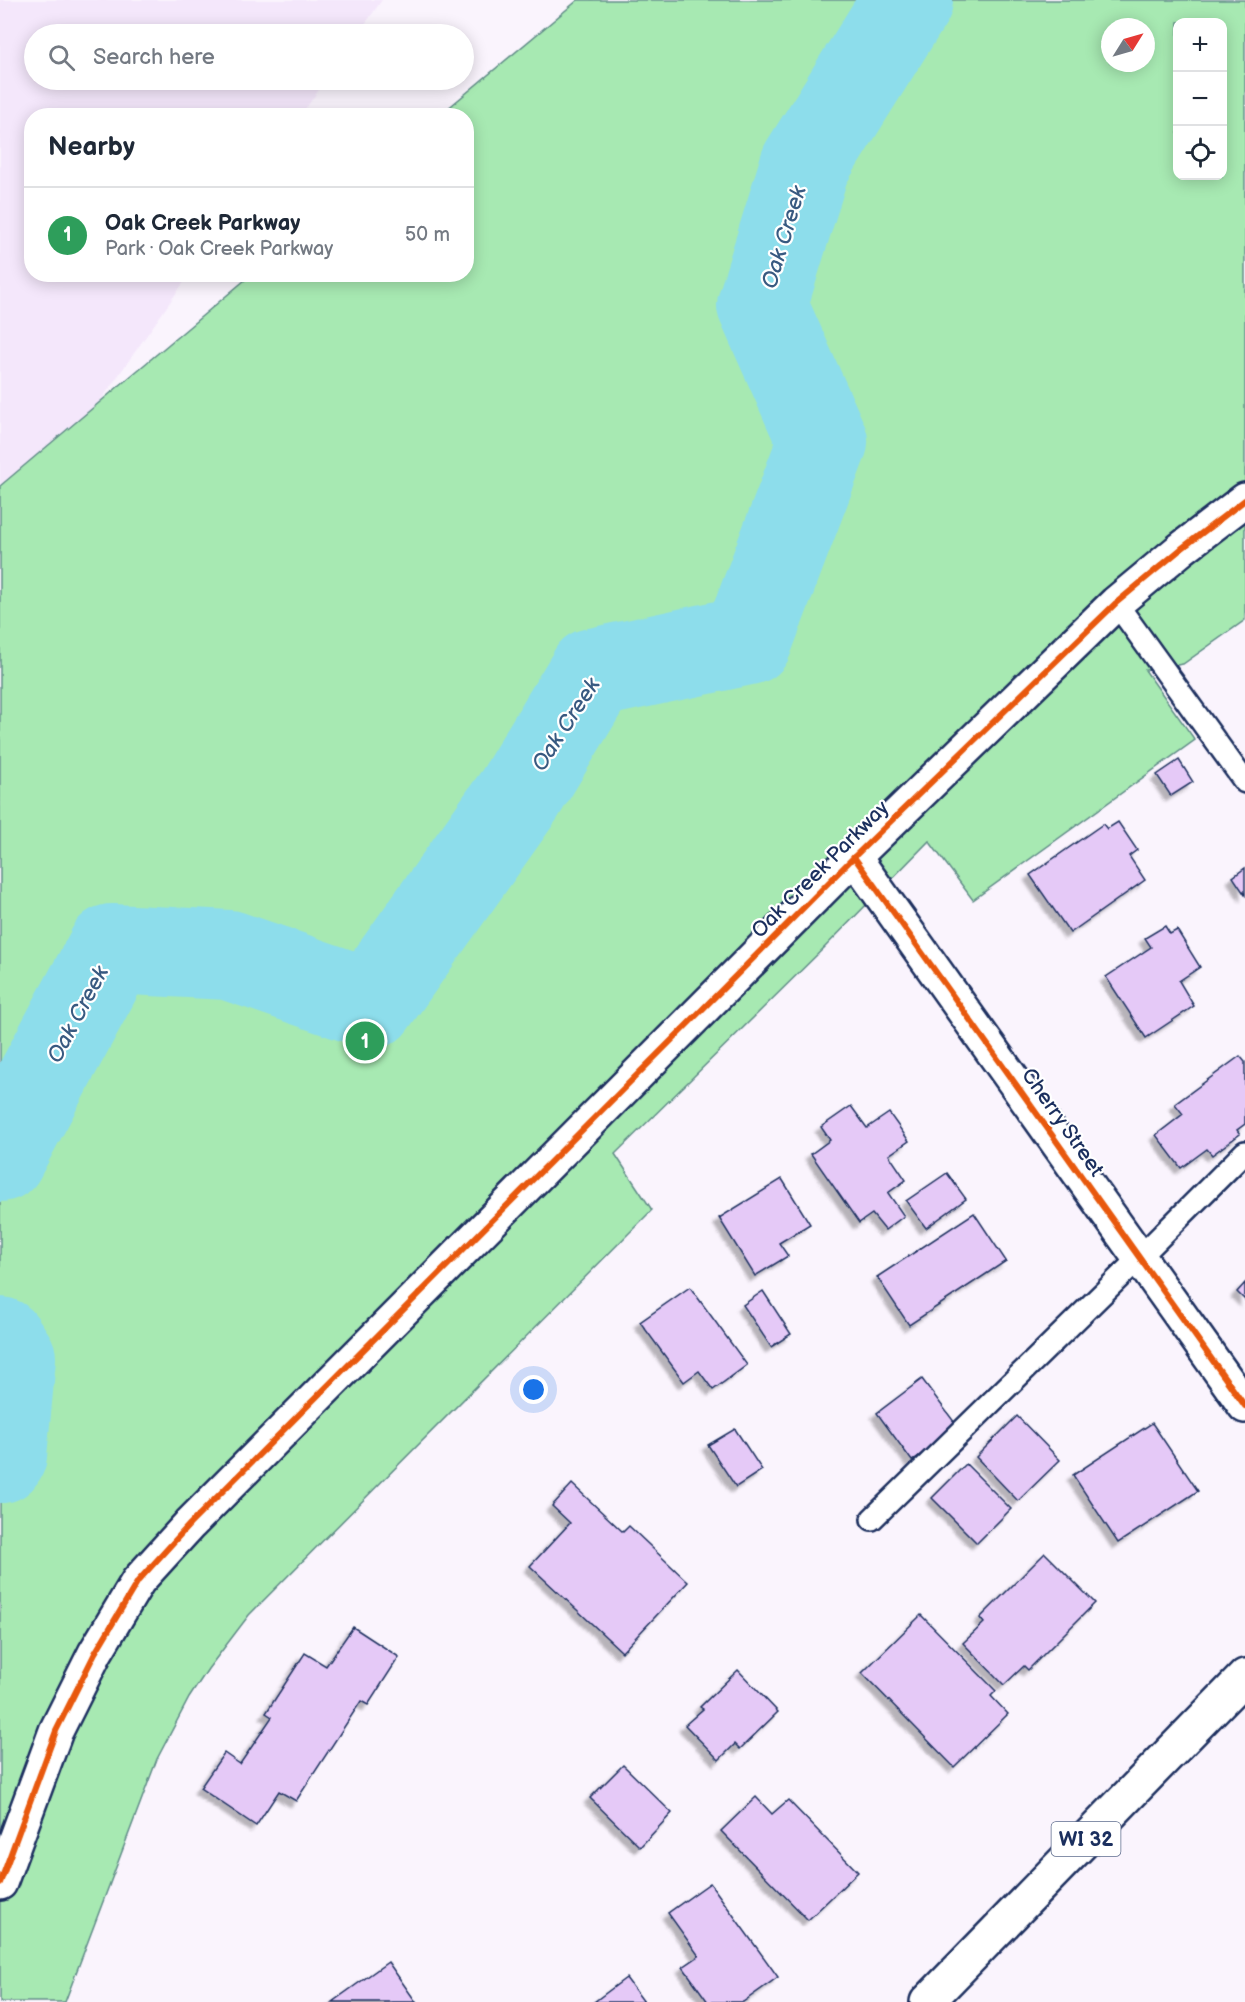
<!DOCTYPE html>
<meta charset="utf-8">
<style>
:root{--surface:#fff;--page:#f2f2f3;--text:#1f2937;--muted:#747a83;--line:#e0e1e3;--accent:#1b2f5e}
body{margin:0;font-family:"Balsamiq Sans",sans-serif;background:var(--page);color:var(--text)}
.controls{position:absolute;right:18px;top:18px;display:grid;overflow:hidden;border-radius:12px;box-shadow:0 3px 15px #0003}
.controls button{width:54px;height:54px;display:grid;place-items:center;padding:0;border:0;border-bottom:2px solid var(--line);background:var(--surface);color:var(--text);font:30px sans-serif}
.compass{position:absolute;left:1101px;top:18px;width:54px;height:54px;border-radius:50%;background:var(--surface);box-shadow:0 3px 15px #0003;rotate:53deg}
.you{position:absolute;left:534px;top:1390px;width:21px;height:21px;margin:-15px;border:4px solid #fff;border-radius:50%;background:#1a73e8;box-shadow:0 0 0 9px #1a73e833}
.badge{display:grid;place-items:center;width:39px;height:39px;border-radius:50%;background:var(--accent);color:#fff;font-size:20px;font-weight:700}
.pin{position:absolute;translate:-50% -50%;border:3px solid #fff;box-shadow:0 2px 6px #0006}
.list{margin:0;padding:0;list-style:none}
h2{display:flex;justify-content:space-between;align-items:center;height:78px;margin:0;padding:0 24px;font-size:26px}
h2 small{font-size:20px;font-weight:400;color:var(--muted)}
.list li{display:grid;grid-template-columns:39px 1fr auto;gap:18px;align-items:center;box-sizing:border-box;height:96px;padding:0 24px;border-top:2px solid var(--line)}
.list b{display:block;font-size:22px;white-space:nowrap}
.list p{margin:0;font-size:20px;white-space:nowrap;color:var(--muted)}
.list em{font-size:20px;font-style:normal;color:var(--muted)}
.icon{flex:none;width:33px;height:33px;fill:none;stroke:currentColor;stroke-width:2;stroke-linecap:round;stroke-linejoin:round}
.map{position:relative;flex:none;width:1245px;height:2002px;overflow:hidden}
.search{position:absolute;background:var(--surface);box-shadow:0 3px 15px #0003;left:24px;top:24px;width:450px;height:66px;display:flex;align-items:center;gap:15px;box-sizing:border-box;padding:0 21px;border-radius:33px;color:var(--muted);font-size:22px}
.panel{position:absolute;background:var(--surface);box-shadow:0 3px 15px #0003;left:24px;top:108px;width:450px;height:174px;border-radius:24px}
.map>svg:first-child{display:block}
.built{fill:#f4e7fb}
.green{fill:#a7e9b2;stroke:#618c88;stroke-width:1.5;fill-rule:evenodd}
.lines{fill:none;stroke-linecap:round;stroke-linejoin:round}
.river{stroke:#8dddeb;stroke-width:90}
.building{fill:#e5c9f7;stroke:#1b2f5e;stroke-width:1.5;filter:url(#shadow)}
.service-casing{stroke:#1b2f5e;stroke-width:26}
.minor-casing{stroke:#1b2f5e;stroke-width:38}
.primary-casing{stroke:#1b2f5e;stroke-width:38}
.service{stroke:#fff;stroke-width:21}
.minor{stroke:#fff;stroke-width:33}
.primary{stroke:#fff;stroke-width:33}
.cycleway-casing{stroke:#fff;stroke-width:10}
.cycleway{stroke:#e8590c;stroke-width:6}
.labels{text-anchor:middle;stroke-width:4.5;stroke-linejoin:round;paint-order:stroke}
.shield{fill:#fff;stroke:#5f6d8e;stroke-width:1.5}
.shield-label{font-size:20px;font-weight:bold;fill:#1b2f5e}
.street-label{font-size:21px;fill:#1b2f5e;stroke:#fff}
.water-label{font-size:22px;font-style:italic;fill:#385a81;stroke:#fff}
</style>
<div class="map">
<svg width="1245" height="2002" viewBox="0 0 1245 2002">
<defs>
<filter id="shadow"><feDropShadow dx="-5.5" dy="5.5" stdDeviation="1.5" flood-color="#0004"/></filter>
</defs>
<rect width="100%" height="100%" fill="#faf4fd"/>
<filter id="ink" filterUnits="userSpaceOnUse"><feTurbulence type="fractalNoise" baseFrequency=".0167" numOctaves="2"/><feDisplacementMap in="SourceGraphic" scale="12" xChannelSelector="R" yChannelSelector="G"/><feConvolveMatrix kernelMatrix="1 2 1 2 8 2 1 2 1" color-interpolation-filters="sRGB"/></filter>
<g filter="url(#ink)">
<polygon class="built" points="0,0 382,0 358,34 34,34 34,80 326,80 301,115 32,116 32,274 189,275 0,544"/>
<path class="green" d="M578 0H1245V620L1183 664 1145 670 1195 740 973 900 929 841 825 947 615 1154 652 1210 249 1615 208 1669 189 1698 157 1759 65 2002H0V486L251 275 466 274V116L440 115ZM1178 22H1222V176H1178ZM1110 27H1146V63H1110Z"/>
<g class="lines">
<g class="river">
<polyline points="0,1157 112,949 229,955 371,1004 520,794 593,673 748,640 823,442 762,305 805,165 908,0"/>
<polyline points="0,1342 11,1358 2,1455 0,1458"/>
</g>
</g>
<g class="building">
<polygon points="1179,760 1193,782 1171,796 1157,775"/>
<polygon points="1118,822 1137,850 1129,856 1145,880 1070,933 1030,875 1103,824 1107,829"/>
<polygon points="1245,868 1245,895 1233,877"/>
<polygon points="1165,926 1170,934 1177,930 1200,967 1179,981 1194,1006 1146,1038 1106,977 1151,947 1145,938"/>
<polygon points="1240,1056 1245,1062 1245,1124 1237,1130 1240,1134 1212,1155 1207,1149 1181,1168 1156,1135 1183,1114 1175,1104"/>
<polygon points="851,1106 867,1128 889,1113 909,1141 889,1155 906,1180 888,1193 904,1216 885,1230 872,1214 859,1223 811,1154 830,1140 821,1127"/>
<polygon points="947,1173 966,1199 926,1228 906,1201"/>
<polygon points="782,1179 810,1224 779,1243 788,1256 755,1276 719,1218"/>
<polygon points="974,1213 1006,1261 909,1325 877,1277"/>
<polygon points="1245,1283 1245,1300 1237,1292"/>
<polygon points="690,1287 747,1365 713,1390 699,1371 684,1382 640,1322"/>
<polygon points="763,1291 791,1334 771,1347 743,1305"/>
<polygon points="922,1379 958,1427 912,1461 877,1413"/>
<polygon points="1017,1416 1060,1460 1018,1501 976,1457"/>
<polygon points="1152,1423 1198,1491 1118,1543 1073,1475"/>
<polygon points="735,1429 762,1470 736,1487 708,1445"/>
<polygon points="966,1464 1011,1509 977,1543 932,1498"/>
<polygon points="572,1484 623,1532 629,1526 688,1582 622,1652 530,1566 570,1523 552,1506"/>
<polygon points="1045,1553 1095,1603 1028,1670 1024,1666 1004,1685 963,1643 984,1623 980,1618"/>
<polygon points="921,1615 996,1691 991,1696 1008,1714 954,1767 862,1673"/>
<polygon points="353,1627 399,1657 368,1705 361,1701 296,1801 279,1791 256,1826 200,1788 224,1753 240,1764 272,1717 266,1713 305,1653 326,1666"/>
<polygon points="738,1670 778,1712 740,1749 735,1744 719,1760 685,1725 703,1709 700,1707"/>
<polygon points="623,1765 672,1813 640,1847 590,1798"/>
<polygon points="756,1797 772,1814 788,1800 858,1872 808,1920 721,1831"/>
<polygon points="710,1883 778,1977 743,2002 708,2002 683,1967 699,1956 668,1913"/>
<polygon points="388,1962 416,2002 332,2002"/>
<polygon points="626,1978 644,2002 594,2002"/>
</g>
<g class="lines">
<defs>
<g id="service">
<polyline points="1116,603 1245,782"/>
<polyline points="872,1519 1139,1258 1245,1152"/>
</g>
<g id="minor">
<polyline points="854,857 1245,1406"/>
<polyline points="0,1883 56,1731 95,1653 138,1581 190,1524 854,857 1116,603 1181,549 1245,500"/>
</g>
<polyline id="primary" points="927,2002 1245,1676"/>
</defs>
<use href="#service" class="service-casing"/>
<use href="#minor" class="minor-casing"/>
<use href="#primary" class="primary-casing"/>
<use href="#service" class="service"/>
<use href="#minor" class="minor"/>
<use href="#primary" class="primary"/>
<defs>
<g id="cycleway">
<polyline points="854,857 1245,1406"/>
<polyline points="0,1883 56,1731 95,1653 138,1581 190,1524 854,857 1116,603 1181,549 1245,500"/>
</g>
</defs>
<use href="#cycleway" class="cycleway-casing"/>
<use href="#cycleway" class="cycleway"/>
</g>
</g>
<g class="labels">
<rect class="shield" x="1051.5" y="1822" width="69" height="34" rx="4.5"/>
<g class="shield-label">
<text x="1086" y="1846">WI 32</text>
</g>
<g class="street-label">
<text transform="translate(820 869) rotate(-45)" y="7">Oak Creek Parkway</text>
<text transform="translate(1063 1122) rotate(55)" y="7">Cherry Street</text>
</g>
<g class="water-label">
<text transform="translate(783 237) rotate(-73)" y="8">Oak Creek</text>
<text transform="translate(565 724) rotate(-57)" y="8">Oak Creek</text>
<text transform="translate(77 1014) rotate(-62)" y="8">Oak Creek</text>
</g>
</g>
</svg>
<div class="controls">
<button>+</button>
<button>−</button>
<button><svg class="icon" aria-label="locate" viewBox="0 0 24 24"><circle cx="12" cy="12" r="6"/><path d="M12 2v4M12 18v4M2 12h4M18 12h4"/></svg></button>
</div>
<svg class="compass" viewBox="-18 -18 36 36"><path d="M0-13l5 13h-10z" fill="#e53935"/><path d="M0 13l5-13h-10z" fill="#747a83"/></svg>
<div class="you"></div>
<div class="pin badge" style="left:365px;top:1041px;background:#2e9e5b">1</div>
<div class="search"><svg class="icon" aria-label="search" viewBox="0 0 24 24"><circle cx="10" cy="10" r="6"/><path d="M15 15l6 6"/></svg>Search here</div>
<section class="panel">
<h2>Nearby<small></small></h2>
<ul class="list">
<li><span class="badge" style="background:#2e9e5b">1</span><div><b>Oak Creek Parkway</b><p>Park · Oak Creek Parkway</p></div><em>50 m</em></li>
</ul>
</section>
</div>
